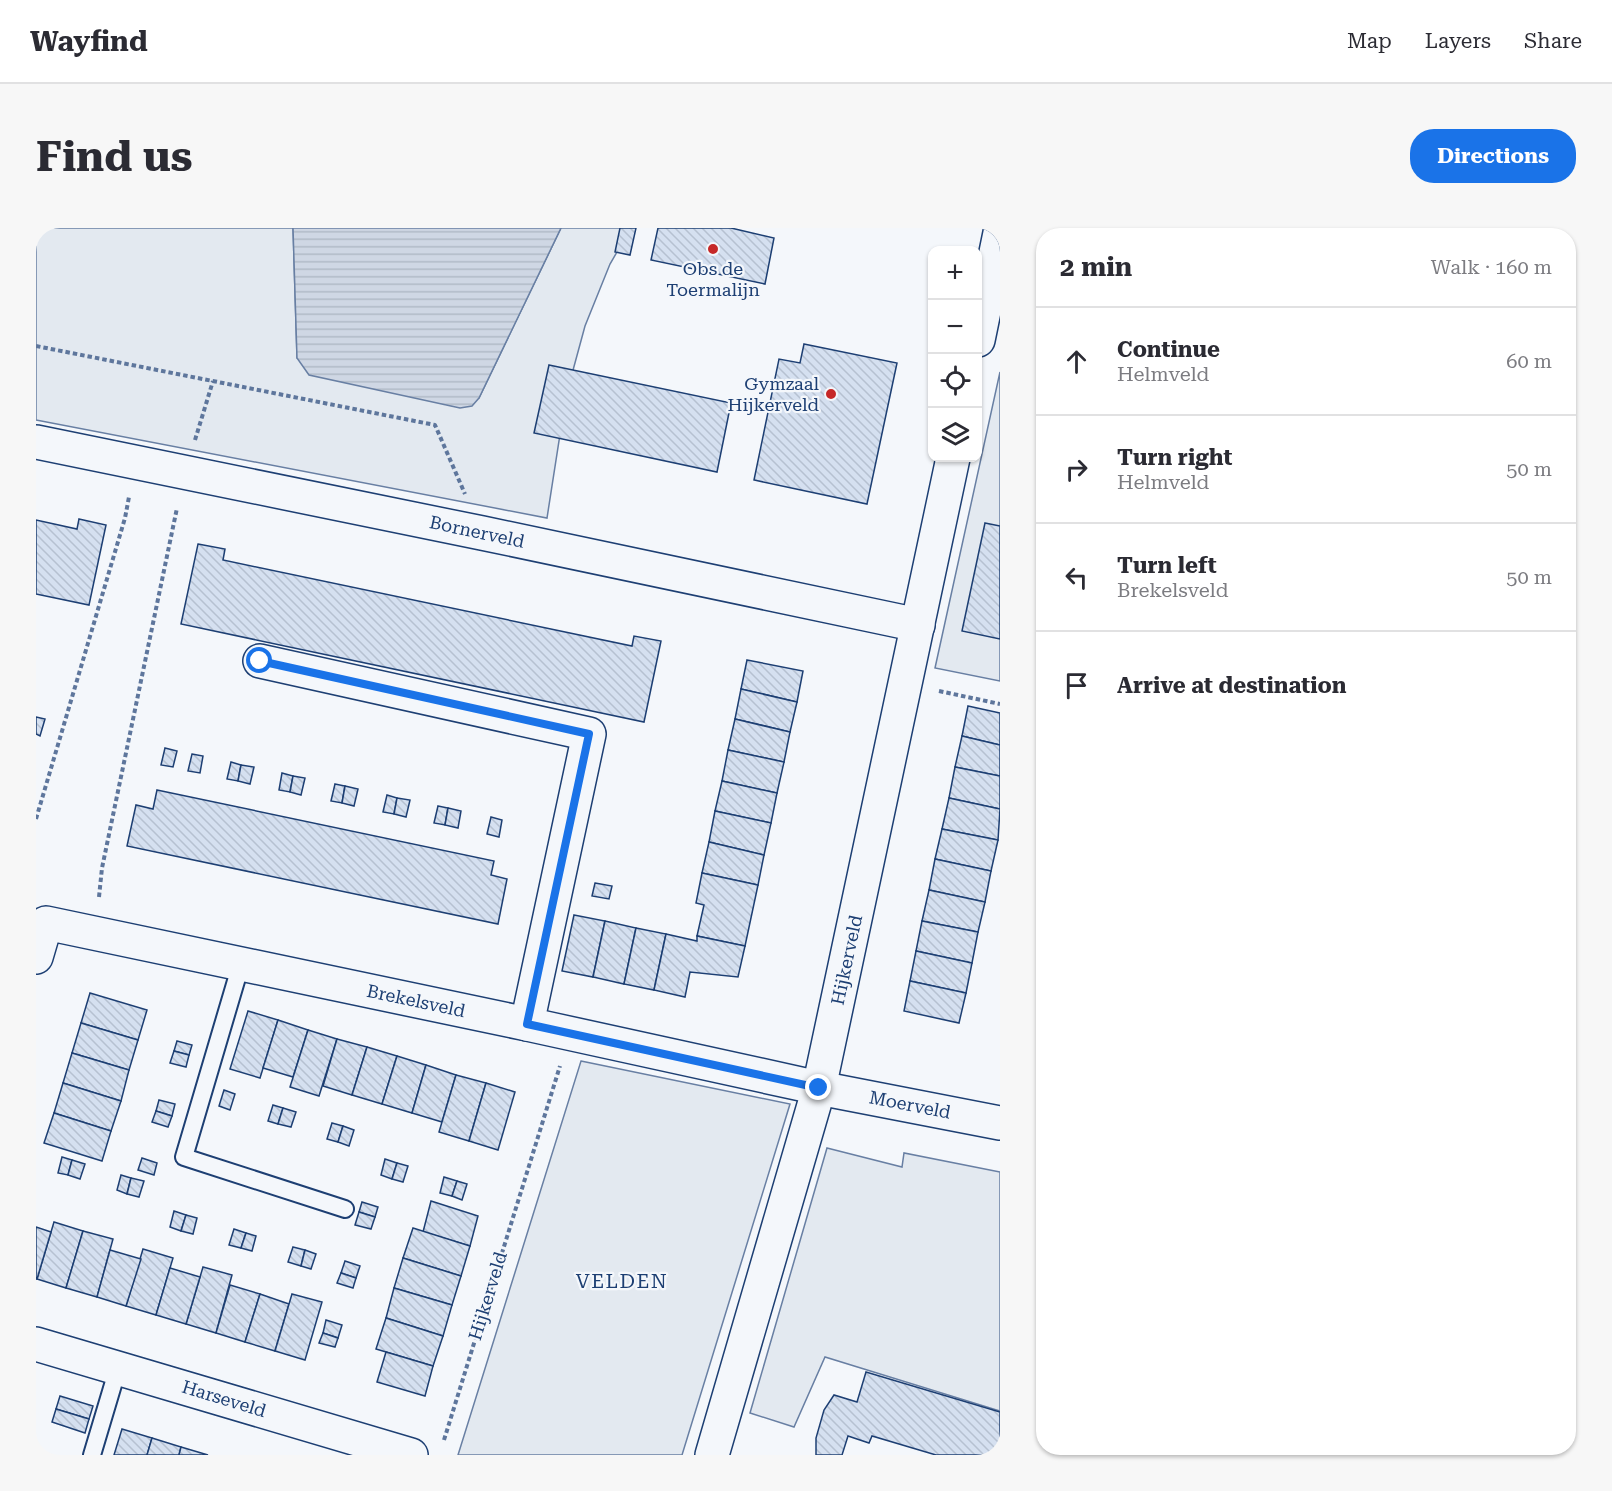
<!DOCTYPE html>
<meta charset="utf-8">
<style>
:root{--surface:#fff;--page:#f7f7f7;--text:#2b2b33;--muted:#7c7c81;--line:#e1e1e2;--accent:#1a73e8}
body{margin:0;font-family:"Roboto Serif",serif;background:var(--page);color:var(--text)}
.controls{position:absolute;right:18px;top:18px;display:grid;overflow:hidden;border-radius:12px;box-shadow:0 2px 4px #0004}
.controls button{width:54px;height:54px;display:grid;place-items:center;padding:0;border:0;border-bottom:2px solid var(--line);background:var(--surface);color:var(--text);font:30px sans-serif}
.stop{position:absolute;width:18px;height:18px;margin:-14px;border:4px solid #1a73e8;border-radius:50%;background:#fff}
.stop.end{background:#1a73e8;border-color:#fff;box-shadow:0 2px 6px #0008}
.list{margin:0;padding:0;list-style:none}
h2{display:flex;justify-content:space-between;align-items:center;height:78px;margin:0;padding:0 24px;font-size:26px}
h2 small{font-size:20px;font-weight:400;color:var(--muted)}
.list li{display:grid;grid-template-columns:39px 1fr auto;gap:18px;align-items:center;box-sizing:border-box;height:108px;padding:0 24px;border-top:2px solid var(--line)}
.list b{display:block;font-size:22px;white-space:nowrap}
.list p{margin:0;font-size:20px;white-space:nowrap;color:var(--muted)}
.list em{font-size:20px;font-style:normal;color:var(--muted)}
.icon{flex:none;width:33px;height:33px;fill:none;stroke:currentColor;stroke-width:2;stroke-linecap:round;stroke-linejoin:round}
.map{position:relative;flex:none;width:964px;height:1227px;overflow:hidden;border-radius:24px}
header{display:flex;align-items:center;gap:36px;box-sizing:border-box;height:84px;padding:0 30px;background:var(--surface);border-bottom:2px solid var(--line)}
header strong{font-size:28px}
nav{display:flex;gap:33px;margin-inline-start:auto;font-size:21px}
.intro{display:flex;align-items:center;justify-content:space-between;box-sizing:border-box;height:144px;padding:0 36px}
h1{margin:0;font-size:42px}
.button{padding:15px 27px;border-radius:24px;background:var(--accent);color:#fff;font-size:21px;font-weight:700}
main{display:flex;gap:36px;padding:0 36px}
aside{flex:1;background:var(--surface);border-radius:24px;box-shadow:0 2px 4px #0004}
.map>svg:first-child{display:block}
.green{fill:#e3e9f0;stroke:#687fa3;stroke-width:1.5}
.water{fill:url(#water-rules);stroke:#687fa3;stroke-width:1.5}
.building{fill:url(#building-back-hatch);stroke:#1d3f73;stroke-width:1.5}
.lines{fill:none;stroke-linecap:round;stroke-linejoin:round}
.service-casing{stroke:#1d3f73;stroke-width:20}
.minor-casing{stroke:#1d3f73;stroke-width:36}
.path{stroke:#5e769c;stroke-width:4;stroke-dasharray:4.5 3;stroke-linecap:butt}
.service{stroke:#f4f7fb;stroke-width:16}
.minor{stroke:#f4f7fb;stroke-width:33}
.route{stroke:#1a73e8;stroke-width:8}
.poi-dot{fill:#c62828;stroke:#f4f7fb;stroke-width:2}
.labels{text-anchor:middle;stroke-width:4.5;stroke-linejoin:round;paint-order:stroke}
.poi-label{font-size:18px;fill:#1d3f73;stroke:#f4f7fb}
.street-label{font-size:18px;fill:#1d3f73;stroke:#f4f7fb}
.neighbourhood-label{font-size:20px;letter-spacing:1.5px;fill:#1d3f73;stroke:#f4f7fb}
</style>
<header>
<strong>Wayfind</strong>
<nav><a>Map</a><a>Layers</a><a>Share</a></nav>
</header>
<div class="intro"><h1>Find us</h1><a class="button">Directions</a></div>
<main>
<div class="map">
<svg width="964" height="1227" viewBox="0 0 964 1227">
<defs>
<pattern id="water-rules" width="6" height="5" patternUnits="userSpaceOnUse" patternTransform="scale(1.5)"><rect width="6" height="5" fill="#cfd7e4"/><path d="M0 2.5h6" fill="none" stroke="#b1bac7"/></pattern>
<pattern id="building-back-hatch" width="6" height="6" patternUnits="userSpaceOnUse" patternTransform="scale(1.5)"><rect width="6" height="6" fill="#d5e0f0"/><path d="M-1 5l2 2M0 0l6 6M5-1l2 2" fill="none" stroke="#b6c1d1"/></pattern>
</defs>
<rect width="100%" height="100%" fill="#f4f7fb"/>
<g class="green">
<polygon points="0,0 257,0 261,130 443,170 525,0 595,0 574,36 549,98 530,168 511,290 0,192"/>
<polygon points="964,144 964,453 899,440"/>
<polygon points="545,833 754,876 646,1227 422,1227"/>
<polygon points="791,920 866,939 868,925 964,944 964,1183 789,1129 758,1199 714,1185"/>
</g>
<polygon class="water" points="257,0 525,0 443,170 436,178 424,180 273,147 261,130"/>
<g class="building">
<polygon points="584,0 600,0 594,27 579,24"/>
<polygon points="622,0 695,0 738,10 729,56 615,32"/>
<polygon points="768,116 861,135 831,276 718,252 743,131 764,135"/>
<polygon points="513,137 695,175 681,244 498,205"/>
<polygon points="43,291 70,297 53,377 0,366 0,292 41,301"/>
<polygon points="949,295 964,298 964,411 926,403"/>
<polygon points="162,316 189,321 187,332 596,418 598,408 625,413 608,494 145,396"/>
<polygon points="711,432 767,443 761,474 705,461"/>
<polygon points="705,461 761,474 754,504 699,491"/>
<polygon points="932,478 964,485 964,517 926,508"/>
<polygon points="0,489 9,491 4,508 0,506"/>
<polygon points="699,491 754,504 748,534 692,522"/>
<polygon points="926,508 964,517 964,548 919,539"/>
<polygon points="129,520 141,523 137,539 125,537"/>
<polygon points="692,522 748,534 741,565 686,553"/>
<polygon points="156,526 167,528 164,545 152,543"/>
<polygon points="195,534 205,537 202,553 191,551"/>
<polygon points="205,537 218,539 214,556 202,553"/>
<polygon points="919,539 964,548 964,581 913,570"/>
<polygon points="246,545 257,548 254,564 243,562"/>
<polygon points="257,548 269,550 265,567 254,564"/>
<polygon points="686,553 741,565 735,595 679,583"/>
<polygon points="299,556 309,558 306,575 295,573"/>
<polygon points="309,558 322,561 318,578 306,575"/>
<polygon points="121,562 458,633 455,647 471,651 462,696 91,618 100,577 117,581"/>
<polygon points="351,567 361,570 358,586 347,584"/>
<polygon points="361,570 374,572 370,589 358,586"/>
<polygon points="913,570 964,581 962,612 906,601"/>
<polygon points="402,578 412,580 409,597 398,595"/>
<polygon points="412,580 425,583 422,600 409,597"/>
<polygon points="679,583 735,595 728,627 673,614"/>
<polygon points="455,589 466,592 463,609 451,606"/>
<polygon points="906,601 962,612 955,643 899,631"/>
<polygon points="673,614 728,627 722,657 666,645"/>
<polygon points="899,631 955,643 949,674 893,662"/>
<polygon points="666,645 722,657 709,718 661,708 668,677 660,675"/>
<polygon points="559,655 576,658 573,671 556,668"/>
<polygon points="893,662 949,674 942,704 886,693"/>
<polygon points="538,687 569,693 557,749 526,743"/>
<polygon points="569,693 600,700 588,756 557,749"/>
<polygon points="886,693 942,704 936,735 880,723"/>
<polygon points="600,700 630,706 618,762 588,756"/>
<polygon points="630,706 661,713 661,708 709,718 702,749 654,744 649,769 618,762"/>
<polygon points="880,723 936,735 930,765 874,753"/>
<polygon points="874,753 930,765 923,795 868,783"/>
<polygon points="54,765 111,782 102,812 45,795"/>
<polygon points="212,783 242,792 224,850 194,841"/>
<polygon points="242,792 272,802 257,849 227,840"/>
<polygon points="45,795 102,812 93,842 36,825"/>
<polygon points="272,802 301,811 283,868 254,859"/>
<polygon points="301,811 331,819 316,867 287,858"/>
<polygon points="141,813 156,817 153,827 138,823"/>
<polygon points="331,819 361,828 346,876 316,867"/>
<polygon points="138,823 153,827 150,839 134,835"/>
<polygon points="36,825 93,842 85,873 27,855"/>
<polygon points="361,828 390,837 376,885 346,876"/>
<polygon points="390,837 420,847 406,894 376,885"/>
<polygon points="420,847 450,855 433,913 403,904"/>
<polygon points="27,855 85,873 75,903 18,885"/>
<polygon points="450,855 479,864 462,922 433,913"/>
<polygon points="188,862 199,866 194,882 183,878"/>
<polygon points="123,872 139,876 136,888 120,883"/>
<polygon points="237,877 247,880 242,896 232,893"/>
<polygon points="247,880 260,884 255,899 242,896"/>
<polygon points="120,883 136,888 132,899 116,894"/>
<polygon points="18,885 75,903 66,933 8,915"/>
<polygon points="296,895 307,898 302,914 291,911"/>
<polygon points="307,898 318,902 313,918 302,914"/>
<polygon points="26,929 36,932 32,947 22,945"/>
<polygon points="106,930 121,935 118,947 102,942"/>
<polygon points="349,931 361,935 356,951 345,947"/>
<polygon points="36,932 49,936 44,951 32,947"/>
<polygon points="361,935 372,938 367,954 356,951"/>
<polygon points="85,947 95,950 91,966 81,962"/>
<polygon points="408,949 421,953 416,968 404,965"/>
<polygon points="95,950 108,953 103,969 91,966"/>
<polygon points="421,953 431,956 426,972 416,968"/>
<polygon points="395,973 442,988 434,1018 387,1004"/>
<polygon points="326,974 342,979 339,989 323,984"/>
<polygon points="138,983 150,987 145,1003 134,999"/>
<polygon points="323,984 339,989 335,1001 319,997"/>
<polygon points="150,987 161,990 157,1006 145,1003"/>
<polygon points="18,994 47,1003 30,1060 1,1051"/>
<polygon points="0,999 15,1004 1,1051 0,1051"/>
<polygon points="377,1000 434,1018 425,1048 367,1030"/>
<polygon points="198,1001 210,1005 205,1020 193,1017"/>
<polygon points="47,1003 77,1011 61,1069 30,1060"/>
<polygon points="210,1005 220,1008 216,1023 205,1020"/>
<polygon points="257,1019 269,1022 265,1038 252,1034"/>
<polygon points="107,1021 137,1030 120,1087 90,1078"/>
<polygon points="74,1022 105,1031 90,1078 61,1069"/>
<polygon points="269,1022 280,1026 275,1041 265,1038"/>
<polygon points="367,1030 425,1048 416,1077 358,1060"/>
<polygon points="309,1033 324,1038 320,1050 305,1045"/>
<polygon points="167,1039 196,1047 180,1105 150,1096"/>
<polygon points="134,1040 164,1049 150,1096 120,1087"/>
<polygon points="305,1045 320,1050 317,1060 301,1055"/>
<polygon points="194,1057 224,1066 209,1114 180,1105"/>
<polygon points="358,1060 416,1077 407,1108 350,1090"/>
<polygon points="224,1066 253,1076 239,1123 209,1114"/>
<polygon points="256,1066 286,1074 269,1132 239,1123"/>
<polygon points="350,1090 407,1108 397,1138 340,1121"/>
<polygon points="290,1092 306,1097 302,1110 287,1105"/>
<polygon points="287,1105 302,1110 299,1119 283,1115"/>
<polygon points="350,1124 397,1138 389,1168 341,1154"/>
<polygon points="830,1144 964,1184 964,1227 900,1227 836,1208 833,1215 812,1208 806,1227 780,1227 780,1210 788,1182 798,1167 821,1174"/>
<polygon points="24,1168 57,1178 53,1191 20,1181"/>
<polygon points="20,1181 53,1191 49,1205 16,1194"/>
<polygon points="86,1201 116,1210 111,1227 78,1227"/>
<polygon points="116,1210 145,1219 143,1227 111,1227"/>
<polygon points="145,1219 172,1227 143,1227"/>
</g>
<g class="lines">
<defs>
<g id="service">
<polyline points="205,736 148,929 309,981"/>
<polyline points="56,1227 82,1140"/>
</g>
<g id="minor">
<polyline points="942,112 964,5"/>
<polyline points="0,214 446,305 882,397"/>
<polyline points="224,433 553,506 491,796"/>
<polyline points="0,729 10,695 491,796 783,860 964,895"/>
<polyline points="0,1116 375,1227"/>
<polyline points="676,1227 783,860 917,230"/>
</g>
</defs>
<use href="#service" class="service-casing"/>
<use href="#minor" class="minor-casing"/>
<g class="path">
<polyline points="0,118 399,197 429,266"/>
<polyline points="159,212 177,153"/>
<polyline points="903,463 964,476"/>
<polyline points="0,591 89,290 93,269"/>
<polyline points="63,669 66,640 141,280"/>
<polyline points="408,1212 524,838"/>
</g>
<use href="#service" class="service"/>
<use href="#minor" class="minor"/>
</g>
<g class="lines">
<polyline class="route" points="224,433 553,506 491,796 783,860"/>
</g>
<g class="poi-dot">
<circle cx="677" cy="21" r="6"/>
<circle cx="795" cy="166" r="6"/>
</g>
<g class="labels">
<g class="poi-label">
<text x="677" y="47">Obs de<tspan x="677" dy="21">Toermalijn</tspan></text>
<text x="783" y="162" text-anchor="end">Gymzaal<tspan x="783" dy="21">Hijkerveld</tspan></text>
</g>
<g class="street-label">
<text transform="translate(441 304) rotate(12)" y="6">Bornerveld</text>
<text transform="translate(811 732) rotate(-78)" y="6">Hijkerveld</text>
<text transform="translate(380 773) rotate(12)" y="6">Brekelsveld</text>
<text transform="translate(874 877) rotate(11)" y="6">Moerveld</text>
<text transform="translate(452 1068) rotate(-73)" y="6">Hijkerveld</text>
<text transform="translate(188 1171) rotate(17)" y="6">Harseveld</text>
</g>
<g class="neighbourhood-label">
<text x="586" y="1060">VELDEN</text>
</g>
</g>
</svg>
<div class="controls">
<button>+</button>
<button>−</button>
<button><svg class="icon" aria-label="locate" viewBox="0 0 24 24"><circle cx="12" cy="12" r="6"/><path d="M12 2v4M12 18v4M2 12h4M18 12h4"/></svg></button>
<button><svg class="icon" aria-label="layers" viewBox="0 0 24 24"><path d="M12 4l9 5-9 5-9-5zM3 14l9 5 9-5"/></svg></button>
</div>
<div class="stop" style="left:224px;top:433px"></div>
<div class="stop end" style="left:783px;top:860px"></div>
</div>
<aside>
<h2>2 min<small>Walk · 160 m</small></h2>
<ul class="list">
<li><svg class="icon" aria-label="ahead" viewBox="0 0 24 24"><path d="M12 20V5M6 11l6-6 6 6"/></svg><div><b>Continue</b><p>Helmveld</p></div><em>60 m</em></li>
<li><svg class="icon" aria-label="right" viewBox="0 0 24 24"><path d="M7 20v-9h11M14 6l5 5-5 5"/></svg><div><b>Turn right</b><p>Helmveld</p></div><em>50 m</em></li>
<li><svg class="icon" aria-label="left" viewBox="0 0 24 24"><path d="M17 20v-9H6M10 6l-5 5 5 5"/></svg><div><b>Turn left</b><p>Brekelsveld</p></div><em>50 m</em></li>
<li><svg class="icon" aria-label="arrive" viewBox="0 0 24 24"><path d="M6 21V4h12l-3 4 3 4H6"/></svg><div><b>Arrive at destination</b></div></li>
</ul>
</aside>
</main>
